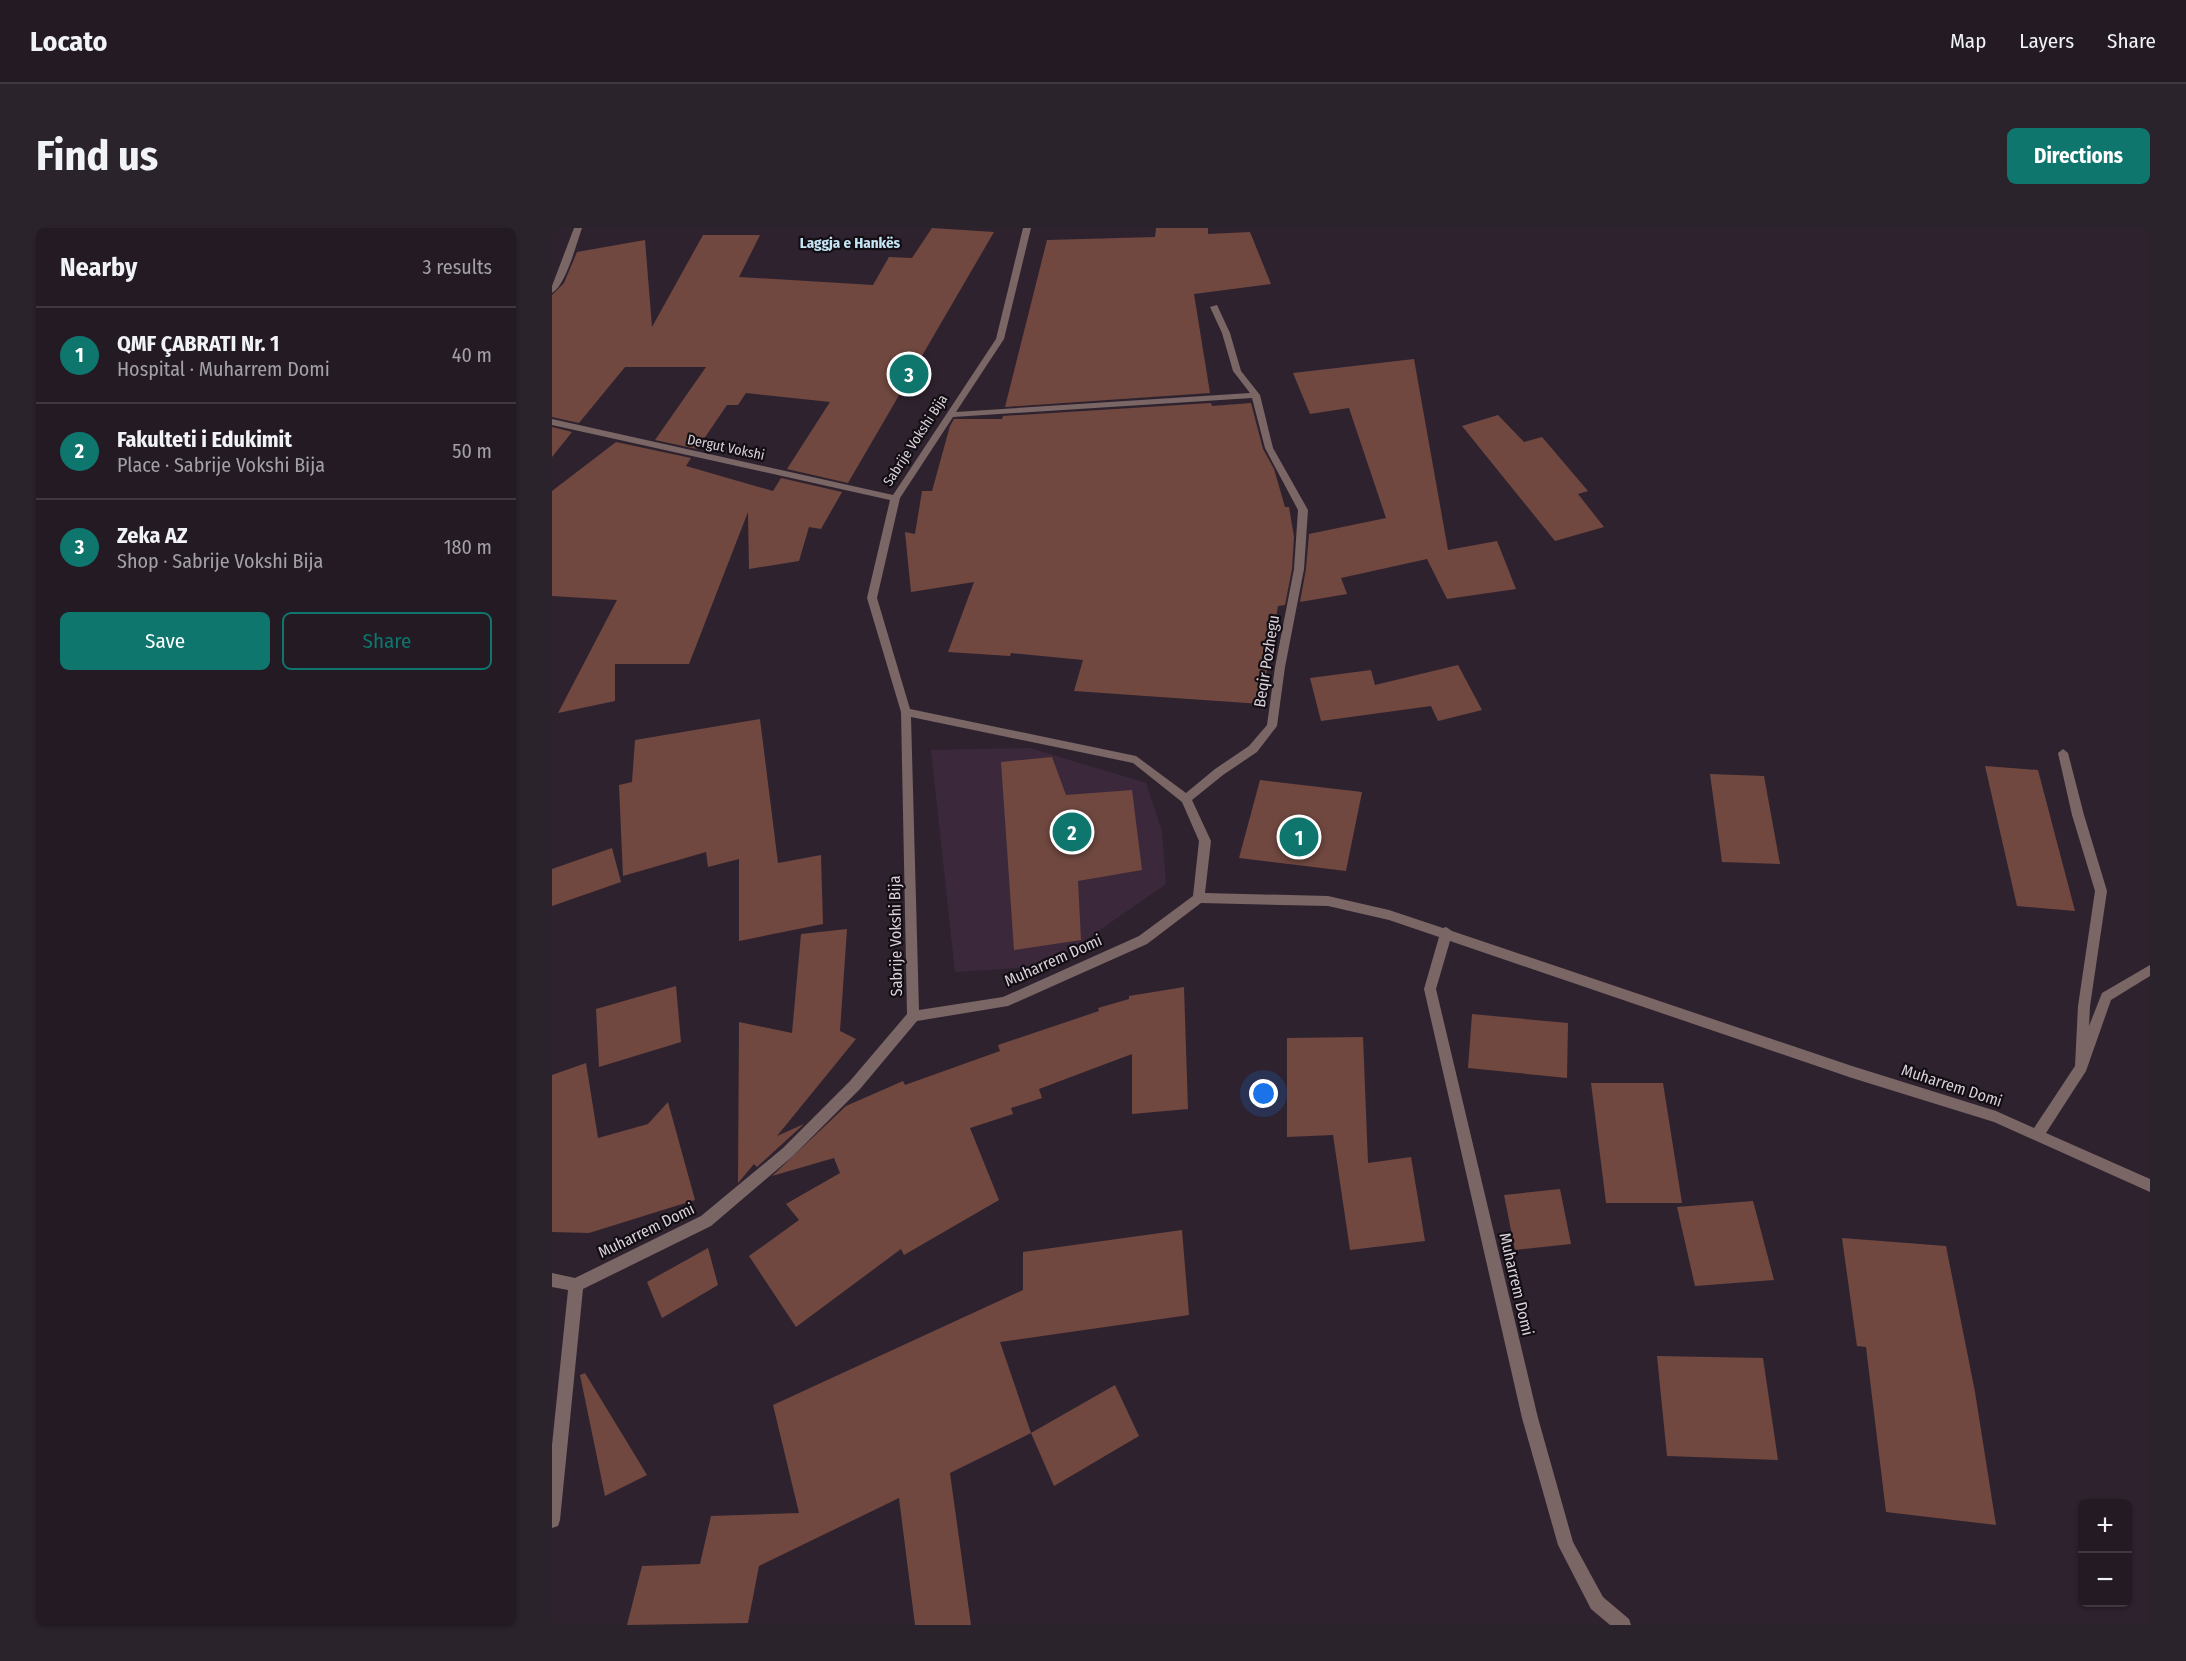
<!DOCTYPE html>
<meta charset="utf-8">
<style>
:root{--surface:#231a23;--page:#2b232b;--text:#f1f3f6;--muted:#a3a1a6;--line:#403841;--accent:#0f766e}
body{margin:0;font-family:"Fira Sans Condensed",sans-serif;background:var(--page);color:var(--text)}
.controls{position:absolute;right:18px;bottom:18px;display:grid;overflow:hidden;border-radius:9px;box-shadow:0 2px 4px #0004}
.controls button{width:54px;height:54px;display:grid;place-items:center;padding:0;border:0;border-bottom:2px solid var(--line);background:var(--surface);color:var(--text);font:30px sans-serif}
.you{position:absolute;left:712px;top:866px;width:21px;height:21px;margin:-15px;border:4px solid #fff;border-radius:50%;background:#1a73e8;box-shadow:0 0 0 9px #1a73e833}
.badge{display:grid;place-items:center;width:39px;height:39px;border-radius:50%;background:var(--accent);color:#fff;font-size:20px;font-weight:700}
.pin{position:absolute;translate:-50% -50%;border:3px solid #fff;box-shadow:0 2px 6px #0006}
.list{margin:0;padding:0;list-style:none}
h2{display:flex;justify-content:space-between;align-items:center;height:78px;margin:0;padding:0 24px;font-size:26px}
h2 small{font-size:20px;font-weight:400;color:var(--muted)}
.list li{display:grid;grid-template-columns:39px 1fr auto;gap:18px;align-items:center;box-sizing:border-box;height:96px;padding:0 24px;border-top:2px solid var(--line)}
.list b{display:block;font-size:22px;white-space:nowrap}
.list p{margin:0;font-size:20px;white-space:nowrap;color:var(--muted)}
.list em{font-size:20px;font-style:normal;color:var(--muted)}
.actions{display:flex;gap:12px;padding:18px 24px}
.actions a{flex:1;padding:14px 0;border:2px solid var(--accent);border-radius:9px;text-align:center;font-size:21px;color:var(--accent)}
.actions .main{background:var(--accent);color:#fff}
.map{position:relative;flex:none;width:1598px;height:1397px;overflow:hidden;border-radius:9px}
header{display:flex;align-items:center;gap:36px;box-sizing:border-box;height:84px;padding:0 30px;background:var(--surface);border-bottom:2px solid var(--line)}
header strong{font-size:28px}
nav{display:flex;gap:33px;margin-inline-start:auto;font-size:21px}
.intro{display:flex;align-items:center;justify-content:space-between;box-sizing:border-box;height:144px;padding:0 36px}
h1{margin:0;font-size:42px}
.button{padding:15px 27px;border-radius:9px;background:var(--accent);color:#fff;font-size:21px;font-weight:700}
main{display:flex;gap:36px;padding:0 36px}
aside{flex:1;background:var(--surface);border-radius:9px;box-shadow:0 2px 4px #0004}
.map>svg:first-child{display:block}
.built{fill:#3b293b}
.building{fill:#704840}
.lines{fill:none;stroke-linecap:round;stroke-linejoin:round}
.minor{fill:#7a6665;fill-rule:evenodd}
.labels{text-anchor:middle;stroke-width:4.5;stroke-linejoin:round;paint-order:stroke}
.far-street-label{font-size:14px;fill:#d9d1d9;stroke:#130e13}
.far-neighbourhood-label{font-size:15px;font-weight:bold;fill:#c5e5f5;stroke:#130e13}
.street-label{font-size:16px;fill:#d9d1d9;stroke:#130e13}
</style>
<header>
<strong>Locato</strong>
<nav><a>Map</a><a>Layers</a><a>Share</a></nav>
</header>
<div class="intro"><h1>Find us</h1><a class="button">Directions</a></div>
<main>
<aside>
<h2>Nearby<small>3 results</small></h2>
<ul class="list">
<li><span class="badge">1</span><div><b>QMF ÇABRATI Nr. 1</b><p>Hospital · Muharrem Domi</p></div><em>40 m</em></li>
<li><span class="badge">2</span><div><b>Fakulteti i Edukimit</b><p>Place · Sabrije Vokshi Bija</p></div><em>50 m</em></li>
<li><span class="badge">3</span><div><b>Zeka AZ</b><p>Shop · Sabrije Vokshi Bija</p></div><em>180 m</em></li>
</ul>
<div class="actions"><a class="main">Save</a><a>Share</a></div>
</aside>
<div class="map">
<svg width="1598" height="1397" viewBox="0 0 1598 1397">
<rect width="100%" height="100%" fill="#2f222f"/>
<polygon class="built" points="478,520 594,555 610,603 614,656 496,738 403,744 379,522"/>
<g class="building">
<polygon points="380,0 442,4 296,255 235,241 278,174 194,165 186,177 175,177 145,221 103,212 154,139 73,139 27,195 0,189 0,67 12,55 25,24 93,12 100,99 151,7 208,7 187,49 321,57 337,29 360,30"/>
<polygon points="604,0 656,0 656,6 698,4 719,56 642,66 658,165 453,179 495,12 603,9"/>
<polygon points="862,131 896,322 945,313 964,361 895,371 875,331 789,350 795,366 748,374 754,341 757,306 834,290 797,180 758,186 741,145"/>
<polygon points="659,175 660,178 699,175 711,221 722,241 733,279 737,279 742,309 740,341 733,377 726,378 709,476 522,463 531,432 459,425 458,428 396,424 422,354 359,364 353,304 363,306 370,263 380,263 398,198 402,191 450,191 451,188"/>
<polygon points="946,187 972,214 990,209 1036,263 1026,266 1052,299 1003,313 910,198"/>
<polygon points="0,199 20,204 0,229"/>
<polygon points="64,214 139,230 134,238 221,263 229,250 290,264 269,301 257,299 247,333 197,341 196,284 137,436 63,436 63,473 6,485 65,372 0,368 0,263"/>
<polygon points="906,437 930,482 886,493 879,478 769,493 758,450 819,442 823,457"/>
<polygon points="208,491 226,635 269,627 271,696 187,713 187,631 156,639 154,624 71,648 67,557 80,554 83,512"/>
<polygon points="500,529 514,567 580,562 590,642 526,653 529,712 462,722 449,534"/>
<polygon points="1433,538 1486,542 1523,683 1465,678"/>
<polygon points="1158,546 1212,548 1228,636 1170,634"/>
<polygon points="708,552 810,564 794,643 687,630"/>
<polygon points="60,620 69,654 0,678 0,641"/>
<polygon points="295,701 288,803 304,811 225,908 252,896 205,939 202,936 186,955 187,794 240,805 249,706"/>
<polygon points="124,758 129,814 47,839 44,781"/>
<polygon points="632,759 636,881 580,886 580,826 487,861 490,870 459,880 461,886 418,900 447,972 352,1027 349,1021 244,1099 197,1028 247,992 234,976 288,945 282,930 220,948 294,878 351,853 353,857 448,823 446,817 547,783 546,780 577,771 577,768"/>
<polygon points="920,786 1016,795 1015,850 916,840"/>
<polygon points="811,809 816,935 859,929 873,1013 798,1022 781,907 735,909 735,810"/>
<polygon points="34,835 46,910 96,896 116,874 143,972 37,1005 0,1004 0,847"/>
<polygon points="1039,855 1111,855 1130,975 1054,975"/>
<polygon points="1008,961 1019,1016 963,1022 952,967"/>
<polygon points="1201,973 1222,1052 1143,1058 1125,979"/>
<polygon points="630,1002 637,1087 448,1114 479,1205 398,1245 419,1397 363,1397 347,1270 207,1338 196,1395 75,1397 90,1338 148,1336 159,1288 247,1285 221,1177 471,1062 471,1024"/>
<polygon points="1290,1010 1394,1018 1423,1164 1444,1297 1334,1284 1314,1119 1305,1118"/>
<polygon points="156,1020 166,1057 110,1090 95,1054"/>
<polygon points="1105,1128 1211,1130 1226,1232 1115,1228"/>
<polygon points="33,1145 95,1247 53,1268 28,1147"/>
<polygon points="563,1157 587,1208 502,1258 479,1205"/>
</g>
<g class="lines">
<g class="minor">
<path d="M22 0H30C24 17 14 57 0 65V58Z"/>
<path d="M471 0H479L452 111 404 184 698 165 681 143 670 105 658 79 665 77 678 105 689 143 708 167 721 220 756 282 752 341 733 439 725 498 705 524 671 547 640 572 659 613 653 665 776 668 837 682 891 700 894 699 900 703 1300 838 1444 883 1482 900 1523 838 1526 778 1543 663 1520 587 1506 525 1511 521 1516 525 1532 587 1555 663 1538 778 1537 798 1550 765 1598 737V748L1559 772 1534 843 1494 905 1598 951V964L1442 894 1300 850 898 713 884 761 986 1190 1021 1314 1051 1369 1077 1391 1079 1397H1058L1039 1381 1006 1317 970 1190 872 761 887 709 837 692 776 678 649 675 595 716 456 778 365 793 308 861 241 928 159 998 31 1061 8 1292 6 1298 0 1300V1217L16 1062 0 1059V1045L23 1050 149 988 231 920 298 853 355 786 349 484 315 370 338 272 0 197V191L341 267 444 111ZM700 170 713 220 746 282 742 341 723 439 715 497 697 518 663 541 634 565 584 528 358 481 325 370 348 270 401 189ZM359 489 581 535 630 574 647 613 641 668 587 708 451 769 367 782Z"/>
</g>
</g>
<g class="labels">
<g class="far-street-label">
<text transform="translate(363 212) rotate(-57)" y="5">Sabrije Vokshi Bija</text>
<text transform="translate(174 219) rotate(12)" y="5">Dergut Vokshi</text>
</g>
<g class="far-neighbourhood-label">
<text x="298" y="20">Laggja e Hankës</text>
</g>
<g class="street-label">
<text transform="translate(714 433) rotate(-81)" y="6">Beqir Pozhegu</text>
<text transform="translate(343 708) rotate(-91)" y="6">Sabrije Vokshi Bija</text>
<text transform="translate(501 732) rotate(-24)" y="6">Muharrem Domi</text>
<text transform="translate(1400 857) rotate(18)" y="6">Muharrem Domi</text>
<text transform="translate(94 1002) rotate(-26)" y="6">Muharrem Domi</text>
<text transform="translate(965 1056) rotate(77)" y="6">Muharrem Domi</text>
</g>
</g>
</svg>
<div class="controls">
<button>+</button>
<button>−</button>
</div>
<div class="you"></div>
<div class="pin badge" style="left:747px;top:609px">1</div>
<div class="pin badge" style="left:520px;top:604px">2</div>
<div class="pin badge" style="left:357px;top:146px">3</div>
</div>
</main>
